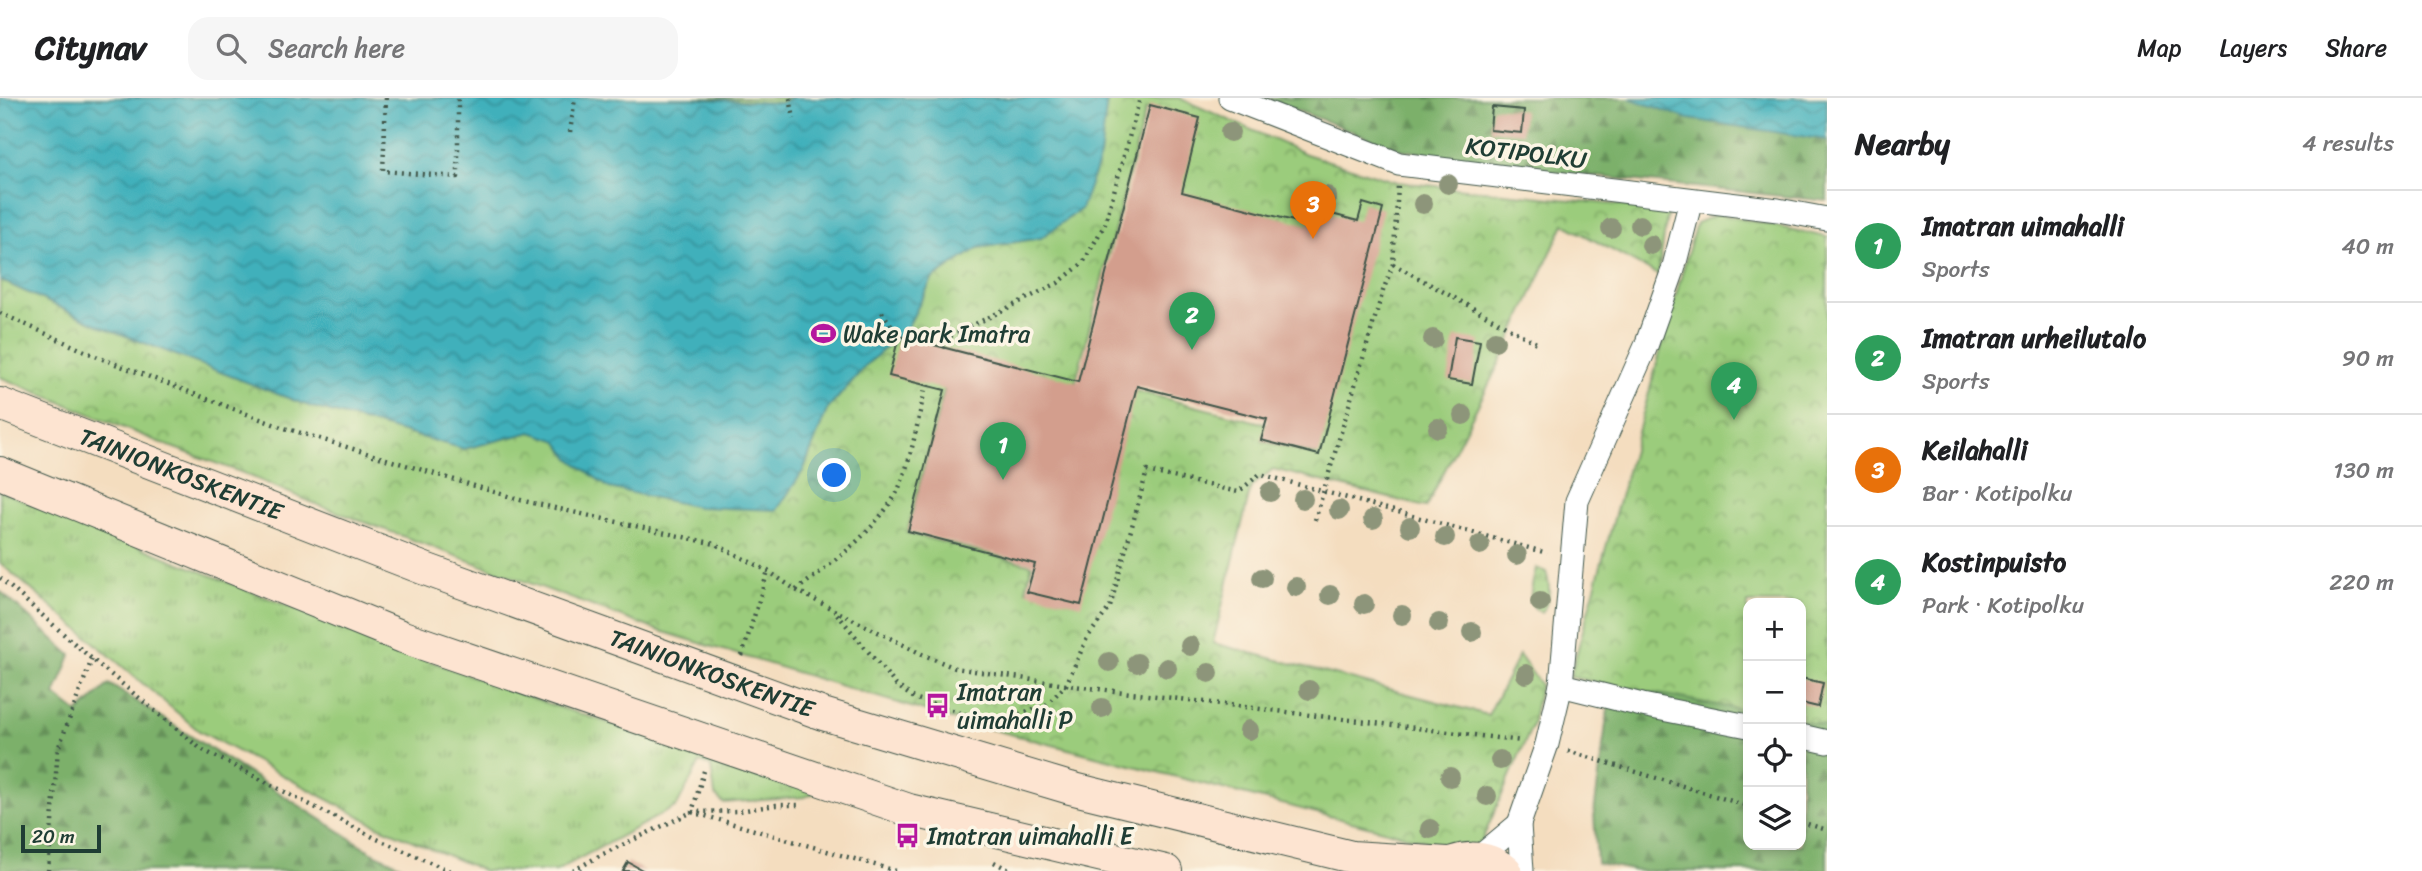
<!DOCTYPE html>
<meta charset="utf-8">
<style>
:root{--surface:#fff;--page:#f6f6f6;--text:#202124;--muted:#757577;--line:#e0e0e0;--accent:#2563eb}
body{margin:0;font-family:Sriracha,sans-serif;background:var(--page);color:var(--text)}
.controls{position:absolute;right:21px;bottom:21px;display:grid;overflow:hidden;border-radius:14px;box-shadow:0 4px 10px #0003}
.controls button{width:63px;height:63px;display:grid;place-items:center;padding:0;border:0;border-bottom:2px solid var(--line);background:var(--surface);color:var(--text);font:35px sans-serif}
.scale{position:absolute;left:21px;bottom:18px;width:80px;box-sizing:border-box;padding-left:7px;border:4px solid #1f3d34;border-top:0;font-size:19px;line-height:24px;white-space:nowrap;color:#1f3d34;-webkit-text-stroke:5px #fcf5e5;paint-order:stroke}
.you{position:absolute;left:835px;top:378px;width:24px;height:24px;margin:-18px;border:5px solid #fff;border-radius:50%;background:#1a73e8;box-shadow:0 0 0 10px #1a73e833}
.badge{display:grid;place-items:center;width:46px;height:46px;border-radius:50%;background:var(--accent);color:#fff;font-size:23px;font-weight:700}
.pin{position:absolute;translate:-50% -58px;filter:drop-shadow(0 2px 4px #0008)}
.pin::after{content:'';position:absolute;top:37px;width:24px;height:21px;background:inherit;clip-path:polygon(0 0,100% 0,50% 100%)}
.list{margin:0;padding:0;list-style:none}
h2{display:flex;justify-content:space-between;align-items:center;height:91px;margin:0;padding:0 28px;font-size:30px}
h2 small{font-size:23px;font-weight:400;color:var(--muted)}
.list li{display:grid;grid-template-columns:46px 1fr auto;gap:21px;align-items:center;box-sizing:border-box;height:112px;padding:0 28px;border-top:2px solid var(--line)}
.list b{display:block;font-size:26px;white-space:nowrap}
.list p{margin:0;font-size:23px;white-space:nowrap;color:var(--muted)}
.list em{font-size:23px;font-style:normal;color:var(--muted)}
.icon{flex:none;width:38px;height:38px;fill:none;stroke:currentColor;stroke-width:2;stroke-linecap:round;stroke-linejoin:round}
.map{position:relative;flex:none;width:1827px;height:773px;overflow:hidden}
header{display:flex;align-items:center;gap:42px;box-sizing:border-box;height:98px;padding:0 35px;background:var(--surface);border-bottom:2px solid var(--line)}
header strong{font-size:33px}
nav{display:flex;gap:38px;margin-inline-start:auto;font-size:24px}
.search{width:490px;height:63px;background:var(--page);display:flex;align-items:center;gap:18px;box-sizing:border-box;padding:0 24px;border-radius:21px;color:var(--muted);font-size:26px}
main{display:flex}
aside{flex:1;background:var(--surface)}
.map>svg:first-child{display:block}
.grass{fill:url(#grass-tufts);stroke:#5d8458;stroke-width:2}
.forest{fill:url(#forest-firs);stroke:#4e7650;stroke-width:2;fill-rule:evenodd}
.park{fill:url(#park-crowns);stroke:#5d8458;stroke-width:2;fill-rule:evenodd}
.water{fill:url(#water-waves);stroke:#307678;stroke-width:2}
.building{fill:#d39e8d}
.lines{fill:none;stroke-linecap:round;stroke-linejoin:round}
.street-casing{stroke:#3f5549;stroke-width:25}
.secondary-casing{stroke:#3f5549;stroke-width:34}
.path{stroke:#3f5549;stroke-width:4.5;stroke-dasharray:2 5;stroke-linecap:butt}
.street{stroke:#fff;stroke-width:23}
.secondary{stroke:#fde4d1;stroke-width:32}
.tree{fill:#8d957a}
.labels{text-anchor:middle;stroke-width:7;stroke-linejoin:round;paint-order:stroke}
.street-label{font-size:24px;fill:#1f3d34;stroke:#fcf5e5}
.poi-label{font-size:24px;fill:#1f3d34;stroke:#fcf5e5;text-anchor:start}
</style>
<header>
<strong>Citynav</strong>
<div class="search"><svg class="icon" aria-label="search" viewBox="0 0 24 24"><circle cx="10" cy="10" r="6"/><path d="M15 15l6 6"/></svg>Search here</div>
<nav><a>Map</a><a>Layers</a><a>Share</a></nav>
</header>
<main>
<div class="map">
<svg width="1827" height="773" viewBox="0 0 1827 773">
<defs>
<pattern id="grass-tufts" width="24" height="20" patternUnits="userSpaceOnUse" patternTransform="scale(1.75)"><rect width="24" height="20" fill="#9bcc7b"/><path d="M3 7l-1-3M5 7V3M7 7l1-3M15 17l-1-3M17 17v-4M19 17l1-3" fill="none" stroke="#7ea766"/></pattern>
<pattern id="forest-firs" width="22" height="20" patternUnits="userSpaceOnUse" patternTransform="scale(1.75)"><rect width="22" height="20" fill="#7cb06b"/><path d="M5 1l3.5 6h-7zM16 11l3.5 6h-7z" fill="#659059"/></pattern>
<pattern id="park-crowns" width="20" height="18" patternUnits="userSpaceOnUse" patternTransform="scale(1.75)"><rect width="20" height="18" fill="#9bcc7b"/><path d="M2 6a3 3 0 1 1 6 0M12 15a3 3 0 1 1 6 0" fill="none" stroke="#7ea766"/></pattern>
<pattern id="water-waves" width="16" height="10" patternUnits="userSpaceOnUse" patternTransform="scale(1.75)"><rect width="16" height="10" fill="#40b0bb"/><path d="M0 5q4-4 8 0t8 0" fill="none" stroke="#359099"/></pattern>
</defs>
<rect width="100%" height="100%" fill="#fcf5e5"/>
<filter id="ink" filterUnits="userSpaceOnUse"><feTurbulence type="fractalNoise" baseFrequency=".0143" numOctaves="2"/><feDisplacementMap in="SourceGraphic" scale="14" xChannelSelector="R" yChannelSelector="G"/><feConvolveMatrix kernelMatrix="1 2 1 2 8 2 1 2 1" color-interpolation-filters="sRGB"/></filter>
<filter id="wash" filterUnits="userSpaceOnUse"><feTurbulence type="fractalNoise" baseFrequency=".00686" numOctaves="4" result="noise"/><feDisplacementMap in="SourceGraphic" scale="28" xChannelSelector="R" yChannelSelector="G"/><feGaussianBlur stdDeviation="1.57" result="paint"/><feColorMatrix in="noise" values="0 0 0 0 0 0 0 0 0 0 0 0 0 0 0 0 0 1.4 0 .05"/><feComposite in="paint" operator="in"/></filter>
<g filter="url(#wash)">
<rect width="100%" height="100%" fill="#f4ddbf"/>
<g class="grass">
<polygon points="0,393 388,548 549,606 821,692 805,699 723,705 715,697 711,668 700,664 677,708 556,773 484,773 378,728 199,633 0,465"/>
<path d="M1536 470 1546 474C1551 490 1550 501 1542 515 1523 507 1533 487 1536 470Z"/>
</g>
<g class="forest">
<polygon points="1265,0 1644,0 1827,40 1827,103 1480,66 1399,51"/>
<path d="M1827 185V773H1637L1597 765 1594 715 1631 441ZM1748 505H1801V747H1748Z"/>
<polygon points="0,493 71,557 55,597 78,615 109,586 372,754 412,773 0,773"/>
</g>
<g class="park">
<polygon points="683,0 792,0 780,5"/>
<path d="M1106 0H1179L1306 56 1397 84 1668 112 1658 177 1564 126 1499 266 1426 409 1273 371 1251 389 1213 545 1488 617 1519 557 1540 586 1532 628 1476 756 944 619 657 532 318 407 243 375 166 347 0 279V182L103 229 309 308 464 351 531 334 556 342 571 361 803 373 827 312 867 266 906 232 932 181 978 150 1041 140 1100 59ZM1146 11 1183 20 1166 91 1371 144 1316 357 1262 343 1266 326 1132 292 1077 505 1026 492 1032 467 907 435 954 255 1075 286Z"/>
<polygon points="1718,116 1827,139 1827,628 1801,623 1801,505 1748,505 1748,613 1570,579 1696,125"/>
</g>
<g class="water">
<polygon points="0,0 683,0 780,5 792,0 1106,0 1107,3 1100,59 1081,111 1041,140 978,150 932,181 906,232 867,266 827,312 803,373 777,412 698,409 609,390 571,361 556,342 531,334 464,351 309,308 103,229 0,182"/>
<polygon points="1629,0 1827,0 1827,42 1689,21"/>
</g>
<g id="blocks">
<g class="building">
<polygon points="1150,7 1200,20 1182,94 1309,127 1313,111 1358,123 1363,105 1383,111 1319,357 1261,342 1267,321 1137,288 1081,507 1027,494 1035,466 908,433 945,292 889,278 899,238 1078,284"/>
<polygon points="1492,9 1524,12 1522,35 1490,32"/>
<polygon points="1455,239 1480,243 1472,286 1448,282"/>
<polygon points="1801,580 1823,585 1818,609 1801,605"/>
<polygon points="628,764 644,773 623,773"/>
</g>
</g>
</g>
<g filter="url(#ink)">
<use href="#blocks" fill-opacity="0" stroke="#3f5549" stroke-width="2"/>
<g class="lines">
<defs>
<g id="street">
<polyline points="1230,0 1399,66 1778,112 1827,121"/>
<polyline points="1561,587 1642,607 1748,628"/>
<polyline points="1801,638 1827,644"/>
<polyline points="1478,760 1519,726"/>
<polyline points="1522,773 1519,726 1547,646 1561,587 1577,403 1646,248 1673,172 1691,102"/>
</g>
<g id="secondary">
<path id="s1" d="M0 306 425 471 823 616 1070 690 1352 759 1448 765"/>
<polyline points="0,375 403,539 909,712 1166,773"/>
<path d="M1436 773C1459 757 1485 756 1506 773"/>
</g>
</defs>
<use href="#street" class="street-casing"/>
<use href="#secondary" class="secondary-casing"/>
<g class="path">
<polyline points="386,0 383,73 458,79 458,0"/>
<polyline points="790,0 794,21"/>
<polyline points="570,34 575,0"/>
<polyline points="1393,166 1538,246"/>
<polyline points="882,214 899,238"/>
<polyline points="0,215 100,260 281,329 524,403 715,446 768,473 796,492 834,512 922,556 955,570 1066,587 1522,643"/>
<polyline points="943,250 951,238 1058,185 1083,165 1105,126 1140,0"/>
<polyline points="1315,422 1383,193 1393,166 1398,88"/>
<polyline points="0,480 92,561 201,651 377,741 450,773"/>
<path d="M796 492C832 466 868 439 893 401 909 377 919 316 926 287"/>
<polyline points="837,516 896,587 914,600 981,621 1004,622 1047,606 1066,587 1087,540 1110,509 1147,373 1238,394 1260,376 1547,455"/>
<polyline points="742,558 768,473"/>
<polyline points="1568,653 1748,708"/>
<polyline points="704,673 692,714 740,713 776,707 802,707"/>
<polyline points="1801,724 1827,732"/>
<polyline points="994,764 1011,773"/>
<polyline points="48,773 58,651 92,561"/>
<polyline points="573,773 599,758 692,714 896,773"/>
</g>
<use href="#street" class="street"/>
<use href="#secondary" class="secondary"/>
</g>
<g class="tree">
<circle cx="1230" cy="34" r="10"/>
<circle cx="1448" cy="86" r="10"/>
<circle cx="1327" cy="98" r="10"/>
<circle cx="1423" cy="106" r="10"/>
<circle cx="1640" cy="127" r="10"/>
<circle cx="1611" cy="130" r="10"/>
<circle cx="1651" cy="147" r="10"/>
<circle cx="1433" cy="241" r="10"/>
<circle cx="1495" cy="243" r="10"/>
<circle cx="1463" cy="317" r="10"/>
<circle cx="1438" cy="330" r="10"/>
<circle cx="1270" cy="394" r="10"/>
<circle cx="1303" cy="401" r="10"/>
<circle cx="1339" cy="412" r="10"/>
<circle cx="1373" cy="421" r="10"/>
<circle cx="1410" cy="429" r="10"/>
<circle cx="1445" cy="439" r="10"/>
<circle cx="1480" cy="447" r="10"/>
<circle cx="1517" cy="457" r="10"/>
<circle cx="1262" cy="480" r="10"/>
<circle cx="1296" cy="489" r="10"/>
<circle cx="1330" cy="497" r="10"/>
<circle cx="1540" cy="504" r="10"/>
<circle cx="1364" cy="506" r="10"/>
<circle cx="1402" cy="517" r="10"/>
<circle cx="1439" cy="525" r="10"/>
<circle cx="1472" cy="534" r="10"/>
<circle cx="1190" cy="548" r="10"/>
<circle cx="1109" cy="564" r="10"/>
<circle cx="1137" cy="565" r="10"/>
<circle cx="1167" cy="570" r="10"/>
<circle cx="1209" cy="575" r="10"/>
<circle cx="1526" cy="576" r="10"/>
<circle cx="1309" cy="592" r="10"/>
<circle cx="1102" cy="610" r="10"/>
<circle cx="1249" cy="632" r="10"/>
<circle cx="1500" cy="662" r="10"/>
<circle cx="1450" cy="679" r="10"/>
<circle cx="1487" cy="698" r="10"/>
<circle cx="1430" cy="731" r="10"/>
</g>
</g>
<defs>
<symbol id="stadium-bare" viewBox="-9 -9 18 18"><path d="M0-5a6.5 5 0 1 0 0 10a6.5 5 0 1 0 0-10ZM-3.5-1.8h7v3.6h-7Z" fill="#b5179e" stroke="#fcf5e5" stroke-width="2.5" paint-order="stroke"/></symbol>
<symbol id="bus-bare" viewBox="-9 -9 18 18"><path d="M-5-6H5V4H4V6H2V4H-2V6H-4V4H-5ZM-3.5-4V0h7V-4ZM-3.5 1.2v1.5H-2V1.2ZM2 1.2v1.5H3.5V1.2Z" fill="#b5179e" stroke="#fcf5e5" stroke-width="2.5" paint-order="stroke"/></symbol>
</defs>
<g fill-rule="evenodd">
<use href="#stadium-bare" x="806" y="218" width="35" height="35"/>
<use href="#bus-bare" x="920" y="590" width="35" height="35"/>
<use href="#bus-bare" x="890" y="720" width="35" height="35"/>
</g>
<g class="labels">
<g class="street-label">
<text transform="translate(1526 55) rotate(7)" y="8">KOTIPOLKU</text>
<text dy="8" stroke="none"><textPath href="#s1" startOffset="194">TAINIONKOSKENTIE</textPath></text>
<text dy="8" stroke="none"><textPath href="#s1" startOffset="761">TAINIONKOSKENTIE</textPath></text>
</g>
<g class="poi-label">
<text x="843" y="244">Wake park Imatra</text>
<text x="957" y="602">Imatran<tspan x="957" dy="28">uimahalli P</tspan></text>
<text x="927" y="746">Imatran uimahalli E</text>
</g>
</g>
</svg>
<div class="controls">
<button>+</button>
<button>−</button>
<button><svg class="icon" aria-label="locate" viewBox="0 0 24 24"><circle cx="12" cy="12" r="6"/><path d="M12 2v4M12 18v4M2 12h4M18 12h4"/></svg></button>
<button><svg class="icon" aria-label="layers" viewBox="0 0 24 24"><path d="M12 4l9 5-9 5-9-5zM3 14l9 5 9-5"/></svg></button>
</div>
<div class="scale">20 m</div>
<div class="you"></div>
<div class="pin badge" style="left:1003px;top:382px;background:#2e9e5b">1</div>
<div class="pin badge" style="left:1192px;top:252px;background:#2e9e5b">2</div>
<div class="pin badge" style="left:1313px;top:141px;background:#e8710a">3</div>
<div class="pin badge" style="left:1734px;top:322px;background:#2e9e5b">4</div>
</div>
<aside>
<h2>Nearby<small>4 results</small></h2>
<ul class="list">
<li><span class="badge" style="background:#2e9e5b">1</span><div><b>Imatran uimahalli</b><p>Sports</p></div><em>40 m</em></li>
<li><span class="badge" style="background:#2e9e5b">2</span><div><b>Imatran urheilutalo</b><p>Sports</p></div><em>90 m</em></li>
<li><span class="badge" style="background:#e8710a">3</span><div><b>Keilahalli</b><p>Bar · Kotipolku</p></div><em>130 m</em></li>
<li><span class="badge" style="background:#2e9e5b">4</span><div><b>Kostinpuisto</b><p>Park · Kotipolku</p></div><em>220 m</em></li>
</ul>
</aside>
</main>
